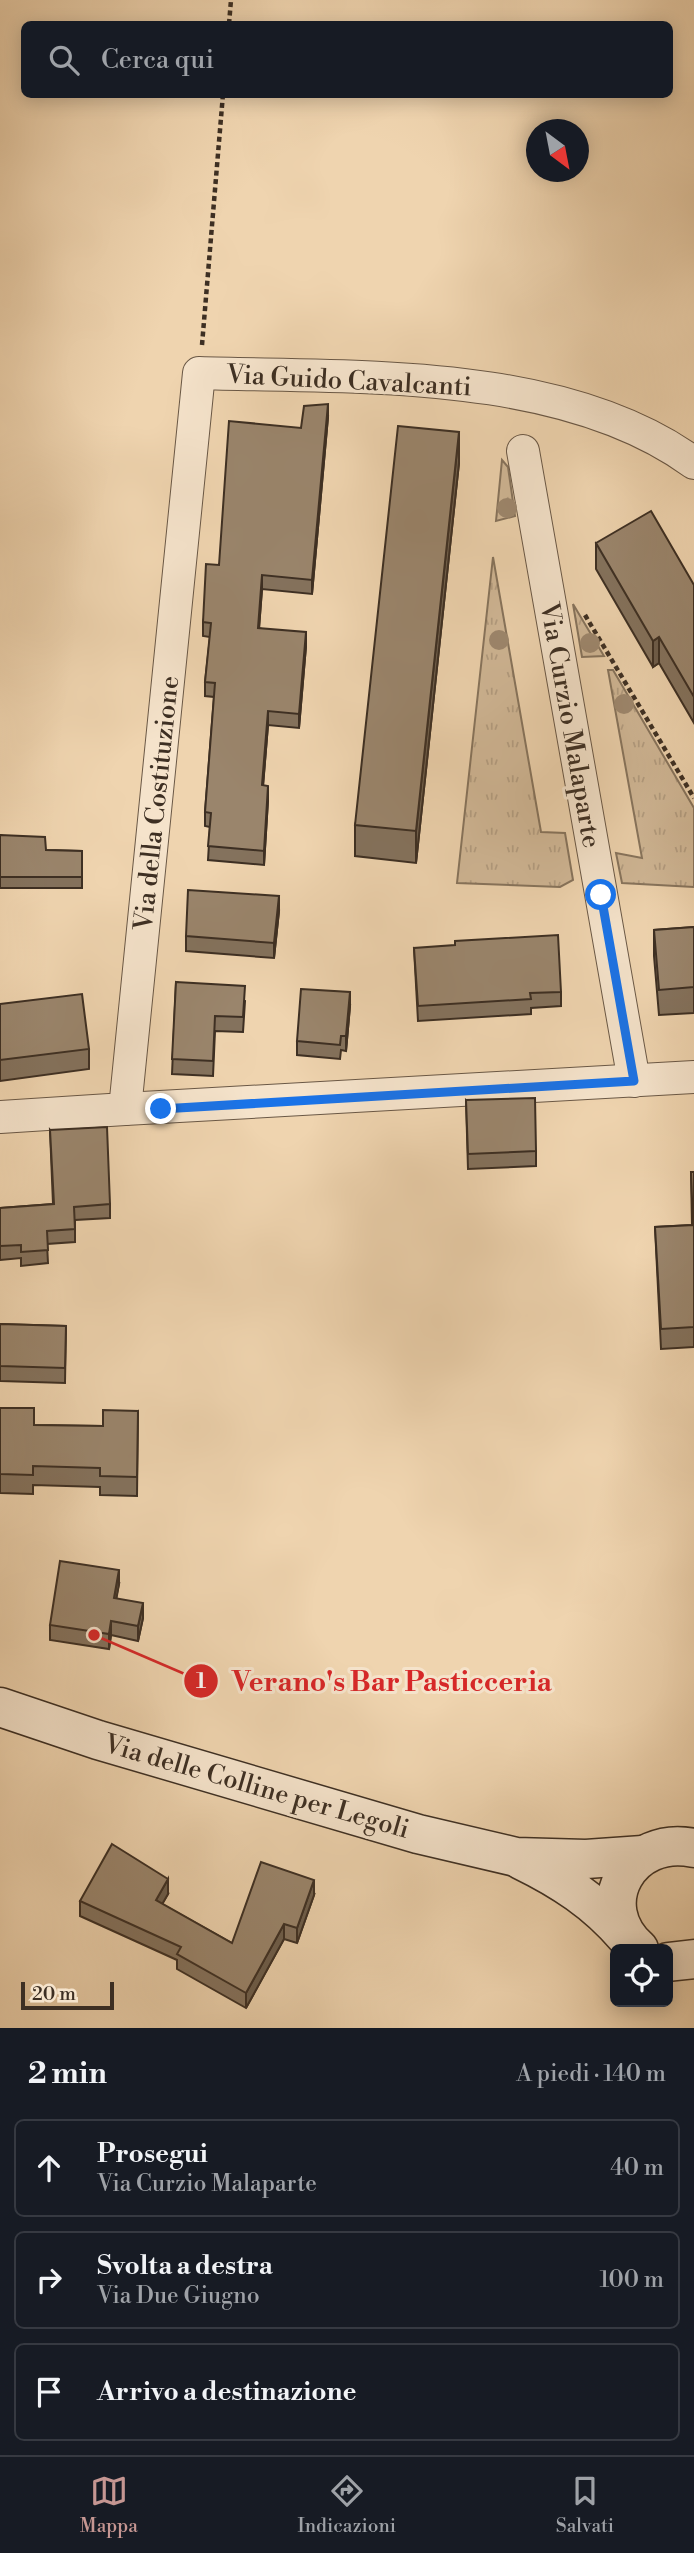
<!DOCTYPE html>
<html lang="it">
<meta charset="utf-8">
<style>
:root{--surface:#171b24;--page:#242831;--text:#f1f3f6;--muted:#9ea1a6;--line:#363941;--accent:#c59692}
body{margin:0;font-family:"Libre Bodoni",serif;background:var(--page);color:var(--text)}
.controls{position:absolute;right:21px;bottom:21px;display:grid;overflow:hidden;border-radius:10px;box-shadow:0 4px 18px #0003}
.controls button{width:63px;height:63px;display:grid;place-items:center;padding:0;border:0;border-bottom:2px solid var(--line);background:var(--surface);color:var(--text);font:35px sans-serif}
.compass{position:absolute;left:526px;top:119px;width:63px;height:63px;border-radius:50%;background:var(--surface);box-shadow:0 4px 18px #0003;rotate:148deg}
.scale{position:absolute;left:21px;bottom:18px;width:93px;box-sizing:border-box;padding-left:7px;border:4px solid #3d2f23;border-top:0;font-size:19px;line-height:24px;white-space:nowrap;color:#3d2f23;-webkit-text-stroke:5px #f5e3cb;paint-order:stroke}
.stop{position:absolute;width:21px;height:21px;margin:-16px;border:5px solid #1a73e8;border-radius:50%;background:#fff}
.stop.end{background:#1a73e8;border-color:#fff;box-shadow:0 2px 7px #0008}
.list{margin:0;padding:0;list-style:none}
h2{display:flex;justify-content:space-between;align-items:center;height:91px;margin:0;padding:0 28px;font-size:30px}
h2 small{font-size:23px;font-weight:400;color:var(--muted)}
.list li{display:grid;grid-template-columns:46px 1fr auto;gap:21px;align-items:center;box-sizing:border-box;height:98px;margin:0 14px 14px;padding:0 14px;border:2px solid var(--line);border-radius:10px}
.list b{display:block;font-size:26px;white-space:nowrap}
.list p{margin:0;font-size:23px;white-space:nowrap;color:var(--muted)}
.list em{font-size:23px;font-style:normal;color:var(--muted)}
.icon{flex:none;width:38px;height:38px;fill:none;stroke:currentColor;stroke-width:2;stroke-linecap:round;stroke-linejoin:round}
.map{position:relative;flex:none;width:694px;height:2028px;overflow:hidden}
.search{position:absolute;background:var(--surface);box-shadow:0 4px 18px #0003;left:21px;right:21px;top:21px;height:77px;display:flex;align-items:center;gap:18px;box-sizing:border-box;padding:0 24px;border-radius:10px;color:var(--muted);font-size:26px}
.sheet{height:427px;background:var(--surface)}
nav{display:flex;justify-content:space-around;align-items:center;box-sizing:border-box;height:98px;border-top:2px solid var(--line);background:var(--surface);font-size:19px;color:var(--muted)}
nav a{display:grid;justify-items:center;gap:4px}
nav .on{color:var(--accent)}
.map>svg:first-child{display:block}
.grass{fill:url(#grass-tufts);stroke:#87745d;stroke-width:2}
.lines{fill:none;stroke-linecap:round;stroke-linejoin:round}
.street-casing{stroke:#6a5846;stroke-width:34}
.secondary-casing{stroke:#3d2f23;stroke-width:41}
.path{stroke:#3d2f23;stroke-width:4.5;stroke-dasharray:5 3.5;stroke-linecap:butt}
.street{stroke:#f5e3cb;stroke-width:32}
.secondary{stroke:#f5e3cb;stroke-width:38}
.tree{fill:#9e886f}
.wall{fill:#84725d;stroke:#3d2f23;stroke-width:2}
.shaded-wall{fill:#6c5d4c;stroke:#3d2f23;stroke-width:2}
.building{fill:#9a856c;stroke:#3d2f23;stroke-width:2}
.route{stroke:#1a73e8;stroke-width:9}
.labels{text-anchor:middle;stroke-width:6;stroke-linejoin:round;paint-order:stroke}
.street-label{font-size:26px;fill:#3d2f23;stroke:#f5e3cb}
.leader{fill:none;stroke:#d62828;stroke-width:2.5}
.callout-dot{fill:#d62828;stroke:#f5e3cb;stroke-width:2.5}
.mark-label{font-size:21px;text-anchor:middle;font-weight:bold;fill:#fff}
.callout-label{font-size:28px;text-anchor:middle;font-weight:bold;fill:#d62828;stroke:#f5e3cb;stroke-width:6;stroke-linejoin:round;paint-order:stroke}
</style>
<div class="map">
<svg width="694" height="2028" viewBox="0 0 694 2028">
<defs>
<pattern id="grass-tufts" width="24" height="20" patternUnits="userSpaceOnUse" patternTransform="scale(1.75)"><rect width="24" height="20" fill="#d1b897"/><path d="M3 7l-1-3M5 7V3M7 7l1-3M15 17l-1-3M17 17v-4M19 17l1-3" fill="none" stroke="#b49e82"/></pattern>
</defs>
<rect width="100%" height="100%" fill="#efd4af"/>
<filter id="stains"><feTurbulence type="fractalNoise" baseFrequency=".00286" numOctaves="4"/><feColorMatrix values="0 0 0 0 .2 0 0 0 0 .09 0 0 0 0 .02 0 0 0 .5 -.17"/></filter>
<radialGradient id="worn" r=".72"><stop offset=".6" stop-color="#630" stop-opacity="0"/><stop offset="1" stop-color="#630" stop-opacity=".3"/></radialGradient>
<g class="grass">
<polygon points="502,460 508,467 515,516 496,521"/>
<polygon points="493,557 541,832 565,833 573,880 560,887 457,883"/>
<polygon points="573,604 604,656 582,657"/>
<polygon points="608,670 613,670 694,808 694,887 622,883 616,853 642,858"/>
</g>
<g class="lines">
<defs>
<g id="street">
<polyline points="523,451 634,1081"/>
<polyline points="125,1109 694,1077"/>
<path d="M0 1117 125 1109 199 373C355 378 562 367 694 463"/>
</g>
<g id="secondary">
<polyline points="0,1707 98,1740 418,1834 516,1857 586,1859 643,1855"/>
<path d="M521 1860C562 1880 596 1902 626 1937"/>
<path d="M639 1949C589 1905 630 1834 694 1848"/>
<polyline points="668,1962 694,1959"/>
</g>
</defs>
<use href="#street" class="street-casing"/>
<use href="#secondary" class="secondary-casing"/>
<g class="path">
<polyline points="229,24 231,0"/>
<polyline points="202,345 223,94"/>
<polyline points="585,615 694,798"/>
</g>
<use href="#street" class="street"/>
<use href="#secondary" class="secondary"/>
</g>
<g class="tree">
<circle cx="507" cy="508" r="10"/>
<circle cx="499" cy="640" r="10"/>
<circle cx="590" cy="643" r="10"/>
<circle cx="624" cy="704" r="10"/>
</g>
<g class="wall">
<polygon points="328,417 312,594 262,589 259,628 306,646 299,728 268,725 263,785 268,800 264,865 208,860 210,827 205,826 205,812 214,697 205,696 205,682 210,637 203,636 203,622 219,565 301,428"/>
<polygon points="459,463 416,863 355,856 355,825"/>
<polygon points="596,543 694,585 694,723 659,663 653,667 596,569"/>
<polygon points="0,835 46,850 82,851 82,888 0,888"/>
<polygon points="279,911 274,958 186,951 186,936"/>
<polygon points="694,927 694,1013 659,1015 654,956 654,930"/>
<polygon points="414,948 561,992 561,1006 531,1008 531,1014 418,1021"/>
<polygon points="176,982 245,1001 243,1032 215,1031 213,1076 172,1074"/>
<polygon points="0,1004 89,1049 89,1069 0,1081"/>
<polygon points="350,1006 346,1051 341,1050 340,1059 297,1055 297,1041"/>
<polygon points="466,1100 536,1151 536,1166 468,1169"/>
<polygon points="50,1130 110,1204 110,1218 75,1220 75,1242 47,1244 48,1263 21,1266 21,1258 0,1260 0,1208 53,1204"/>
<polygon points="691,1172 694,1172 694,1347 661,1349 655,1227 692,1225"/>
<polygon points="0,1324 66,1326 65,1383 0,1381"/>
<polygon points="0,1408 34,1425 103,1426 138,1411 137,1496 100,1495 100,1487 33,1485 33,1494 0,1493"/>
<polygon points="119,1584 116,1598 143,1618 138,1641 111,1635 109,1649 50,1640 50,1625"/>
<polygon points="168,1894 162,1904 232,1943 314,1895 297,1943 284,1939 246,2008 177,1969 177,1960 80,1916 80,1901"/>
</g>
<g class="shaded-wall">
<polygon points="328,404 328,417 312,594 312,580"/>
<polygon points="459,432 459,463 416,863 416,831"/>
<polygon points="262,575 262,589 258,642 258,628"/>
<polygon points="306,632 306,646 299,728 299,714"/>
<polygon points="659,637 659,663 653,667 653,641"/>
<polygon points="268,711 268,725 262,799 262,785"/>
<polygon points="268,786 268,800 264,865 264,851"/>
<polygon points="279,896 279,911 274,958 274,943"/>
<polygon points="350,992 350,1006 346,1051 346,1036"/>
<polygon points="119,1570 119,1584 114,1612 114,1598"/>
<polygon points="143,1603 143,1618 138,1641 138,1626"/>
<polygon points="111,1621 111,1635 109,1649 109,1634"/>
<polygon points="168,1879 168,1894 156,1915 156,1900"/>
<polygon points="314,1880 314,1895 297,1943 297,1928"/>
<polygon points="284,1924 284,1939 246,2008 246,1993"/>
</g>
<g class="building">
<polygon points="328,404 312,580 262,575 258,628 306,632 299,714 268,711 262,785 268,786 264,851 208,846 211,813 205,812 215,683 205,682 211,623 203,622 206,564 219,565 229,421 301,428 304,406"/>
<polygon points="398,426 459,432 416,831 355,825"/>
<polygon points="651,511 694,585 694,697 659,637 653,641 596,543"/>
<polygon points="0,835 45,837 46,850 82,851 82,877 0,877"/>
<polygon points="188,890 279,896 274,943 186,936"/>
<polygon points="694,927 694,987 659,990 654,930"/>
<polygon points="558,935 561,992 530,993 531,999 418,1006 414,948 455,945 455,941"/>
<polygon points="176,982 245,986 243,1017 215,1016 213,1061 172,1059"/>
<polygon points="301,989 350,992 346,1036 341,1036 340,1045 297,1041"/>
<polygon points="82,994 89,1049 0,1060 0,1004"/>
<polygon points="535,1098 536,1151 468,1154 466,1100"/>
<polygon points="107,1127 110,1204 74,1207 75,1229 47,1231 48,1250 21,1252 21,1245 0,1246 0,1208 54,1204 50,1130"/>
<polygon points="691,1172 694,1172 694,1327 661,1329 655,1227 693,1225"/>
<polygon points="0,1324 66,1326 65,1368 0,1366"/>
<polygon points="0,1408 34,1408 34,1425 103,1426 103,1410 138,1411 137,1477 100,1476 100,1468 33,1466 33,1475 0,1474"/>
<polygon points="60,1561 119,1570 114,1598 143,1603 138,1626 111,1621 109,1634 50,1625"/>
<polygon points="112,1844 168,1879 156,1900 232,1943 261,1862 314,1880 297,1928 284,1924 246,1993 177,1954 181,1947 80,1901"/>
</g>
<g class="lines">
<polyline class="route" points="161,1109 634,1081 601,895"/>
</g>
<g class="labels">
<g class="street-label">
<text transform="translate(349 380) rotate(3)" y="9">Via Guido Cavalcanti</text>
<text transform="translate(571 725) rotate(80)" y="9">Via Curzio Malaparte</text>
<text transform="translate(156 803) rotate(-84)" y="9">Via della Costituzione</text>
<text transform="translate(257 1786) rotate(16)" y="9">Via delle Colline per Legoli</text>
</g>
</g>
<path class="leader" d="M94 1635L201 1681"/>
<g class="callout-dot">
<circle cx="94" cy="1635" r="7"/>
<circle cx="201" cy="1681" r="18"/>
</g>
<g class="mark-label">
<text x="201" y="1688">1</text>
</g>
<g class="callout-label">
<text x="392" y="1691">Verano's Bar Pasticceria</text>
</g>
<rect width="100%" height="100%" filter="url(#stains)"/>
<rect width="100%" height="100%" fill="url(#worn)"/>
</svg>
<div class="controls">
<button><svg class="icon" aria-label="locate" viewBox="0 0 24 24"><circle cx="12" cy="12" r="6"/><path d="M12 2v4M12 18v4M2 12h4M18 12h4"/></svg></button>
</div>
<svg class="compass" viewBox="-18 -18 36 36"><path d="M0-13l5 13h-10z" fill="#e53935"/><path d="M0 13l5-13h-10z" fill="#9ea1a6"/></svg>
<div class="scale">20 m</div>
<div class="stop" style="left:601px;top:895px"></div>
<div class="stop end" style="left:161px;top:1109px"></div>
<div class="search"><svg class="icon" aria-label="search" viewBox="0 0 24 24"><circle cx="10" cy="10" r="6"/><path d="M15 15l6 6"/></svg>Cerca qui</div>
</div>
<section class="sheet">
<h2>2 min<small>A piedi · 140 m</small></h2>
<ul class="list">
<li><svg class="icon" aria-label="ahead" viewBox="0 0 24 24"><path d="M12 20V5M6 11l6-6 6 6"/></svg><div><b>Prosegui</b><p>Via Curzio Malaparte</p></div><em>40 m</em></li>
<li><svg class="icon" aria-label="right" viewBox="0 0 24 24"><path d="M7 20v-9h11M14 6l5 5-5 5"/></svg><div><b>Svolta a destra</b><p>Via Due Giugno</p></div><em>100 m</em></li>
<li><svg class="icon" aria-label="arrive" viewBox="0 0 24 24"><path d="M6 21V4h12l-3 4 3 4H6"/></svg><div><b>Arrivo a destinazione</b></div></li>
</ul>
</section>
<nav>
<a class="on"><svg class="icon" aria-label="map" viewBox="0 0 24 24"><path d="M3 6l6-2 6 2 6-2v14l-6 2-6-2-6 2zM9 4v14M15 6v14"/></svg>Mappa</a>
<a><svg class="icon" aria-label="directions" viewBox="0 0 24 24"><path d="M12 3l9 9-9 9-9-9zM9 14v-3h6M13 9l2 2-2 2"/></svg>Indicazioni</a>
<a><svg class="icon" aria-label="saved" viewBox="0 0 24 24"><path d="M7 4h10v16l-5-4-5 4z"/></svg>Salvati</a>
</nav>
